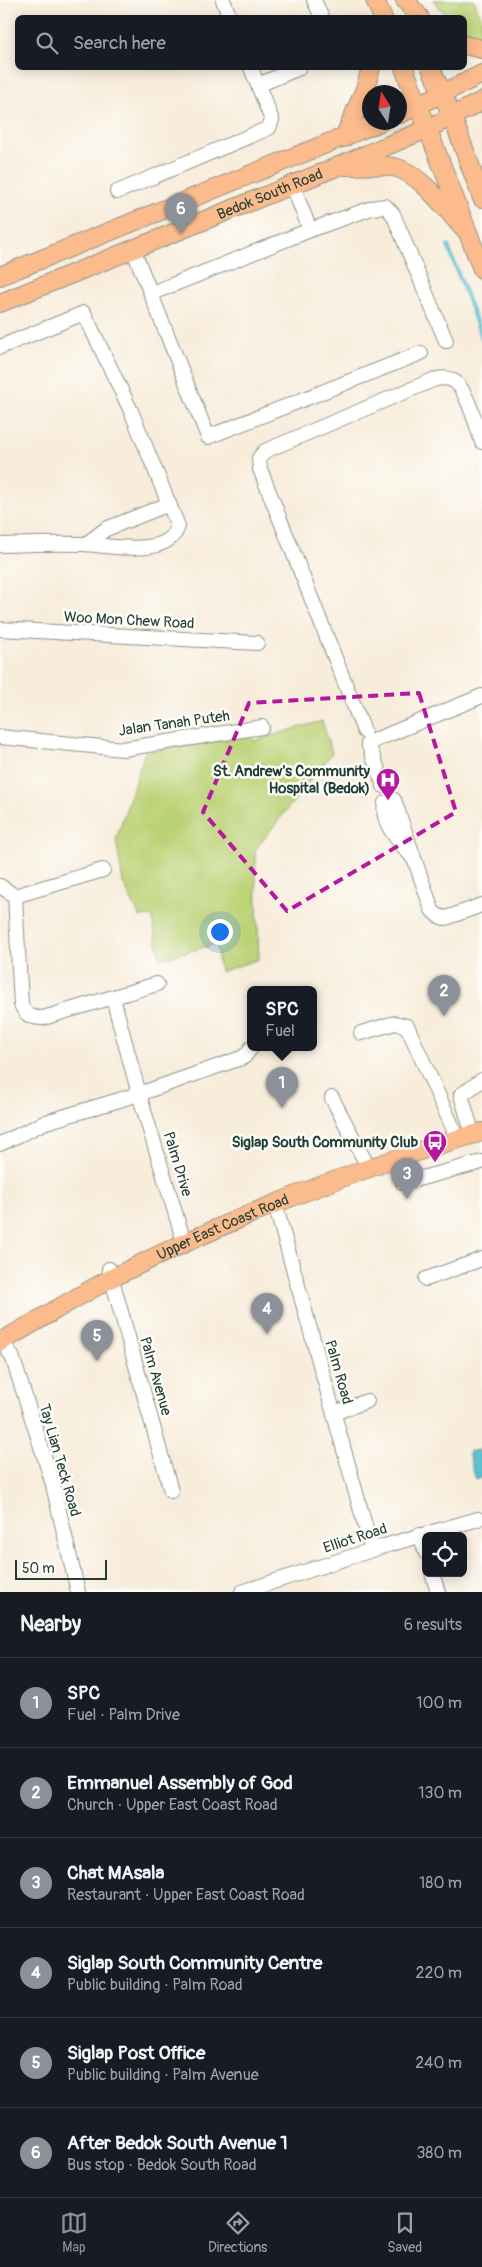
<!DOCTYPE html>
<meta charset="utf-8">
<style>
:root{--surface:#171b24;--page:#20242c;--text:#f1f3f6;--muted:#9ea1a6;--line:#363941;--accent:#8c9099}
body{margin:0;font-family:Pangolin,sans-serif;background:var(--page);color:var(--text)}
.controls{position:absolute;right:15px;bottom:15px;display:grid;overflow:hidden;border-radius:8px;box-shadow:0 2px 12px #0003}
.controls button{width:45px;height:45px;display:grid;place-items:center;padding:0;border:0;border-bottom:1px solid var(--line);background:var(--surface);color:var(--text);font:25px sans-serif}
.compass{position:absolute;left:362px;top:85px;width:45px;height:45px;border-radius:50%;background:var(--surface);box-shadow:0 2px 12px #0003;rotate:348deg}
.scale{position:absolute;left:15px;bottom:12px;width:92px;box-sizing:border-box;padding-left:5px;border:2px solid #1f3d34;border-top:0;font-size:14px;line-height:18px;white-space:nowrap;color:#1f3d34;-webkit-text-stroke:4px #fdfcf7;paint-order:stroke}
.you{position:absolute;left:219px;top:931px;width:18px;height:18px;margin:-12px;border:4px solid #fff;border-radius:50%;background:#1a73e8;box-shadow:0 0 0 8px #1a73e833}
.badge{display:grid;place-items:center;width:32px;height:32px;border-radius:50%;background:var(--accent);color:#fff;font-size:16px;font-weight:700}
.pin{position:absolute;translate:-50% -41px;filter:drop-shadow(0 1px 2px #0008)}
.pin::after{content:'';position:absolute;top:26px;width:18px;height:15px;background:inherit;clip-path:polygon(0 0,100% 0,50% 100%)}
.popup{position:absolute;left:247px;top:986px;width:70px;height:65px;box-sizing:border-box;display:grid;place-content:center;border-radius:8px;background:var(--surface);filter:drop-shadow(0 1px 4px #0005);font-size:16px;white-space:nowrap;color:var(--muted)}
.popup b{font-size:19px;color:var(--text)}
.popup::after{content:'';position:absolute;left:50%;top:100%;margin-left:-10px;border:10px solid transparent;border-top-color:var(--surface)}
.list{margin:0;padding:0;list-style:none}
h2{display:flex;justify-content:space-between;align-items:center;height:65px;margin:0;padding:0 20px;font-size:21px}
h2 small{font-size:16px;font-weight:400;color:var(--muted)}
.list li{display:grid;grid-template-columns:32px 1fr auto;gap:15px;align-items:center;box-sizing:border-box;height:90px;padding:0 20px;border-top:1px solid var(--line)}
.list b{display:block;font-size:19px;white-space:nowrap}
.list p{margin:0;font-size:16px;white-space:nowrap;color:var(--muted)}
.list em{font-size:16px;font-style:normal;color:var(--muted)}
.icon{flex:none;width:28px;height:28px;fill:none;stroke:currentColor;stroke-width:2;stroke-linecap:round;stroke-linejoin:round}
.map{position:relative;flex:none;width:482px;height:1592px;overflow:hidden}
.search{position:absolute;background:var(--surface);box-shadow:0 2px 12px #0003;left:15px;right:15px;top:15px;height:55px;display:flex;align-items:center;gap:12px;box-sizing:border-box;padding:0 18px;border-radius:8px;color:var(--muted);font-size:19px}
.sheet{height:605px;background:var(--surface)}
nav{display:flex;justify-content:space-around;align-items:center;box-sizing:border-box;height:70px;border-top:1px solid var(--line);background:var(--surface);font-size:14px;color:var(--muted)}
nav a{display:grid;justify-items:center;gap:2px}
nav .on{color:var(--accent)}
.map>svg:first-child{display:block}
.green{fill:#bcd276;stroke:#6e8855}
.water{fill:#54bdd1;stroke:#3a7d82}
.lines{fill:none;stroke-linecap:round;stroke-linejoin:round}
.stream{stroke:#54bdd1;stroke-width:4}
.minor-casing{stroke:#8c9487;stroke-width:16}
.major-casing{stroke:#8c9487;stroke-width:20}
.minor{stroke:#fff;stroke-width:14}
.major{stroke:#fbbb8c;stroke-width:18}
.marked{fill:none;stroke:#b5179e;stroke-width:4;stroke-dasharray:10 6;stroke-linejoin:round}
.labels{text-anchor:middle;stroke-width:5;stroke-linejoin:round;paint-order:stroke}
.street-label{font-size:15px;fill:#1f3d34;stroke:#fdfcf7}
.poi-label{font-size:15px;font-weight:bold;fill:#1f3d34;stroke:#fdfcf7;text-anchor:end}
</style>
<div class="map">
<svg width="482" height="1592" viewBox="0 0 482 1592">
<rect width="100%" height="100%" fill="#fdfcf7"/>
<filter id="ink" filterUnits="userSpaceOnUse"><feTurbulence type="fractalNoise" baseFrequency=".02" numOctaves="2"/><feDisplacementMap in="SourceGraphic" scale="10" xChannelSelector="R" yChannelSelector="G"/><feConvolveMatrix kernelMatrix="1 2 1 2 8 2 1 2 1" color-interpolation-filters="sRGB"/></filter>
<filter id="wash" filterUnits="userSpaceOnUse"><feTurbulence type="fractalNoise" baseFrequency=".0096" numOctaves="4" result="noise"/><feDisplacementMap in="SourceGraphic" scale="20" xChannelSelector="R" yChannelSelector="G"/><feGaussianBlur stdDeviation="1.12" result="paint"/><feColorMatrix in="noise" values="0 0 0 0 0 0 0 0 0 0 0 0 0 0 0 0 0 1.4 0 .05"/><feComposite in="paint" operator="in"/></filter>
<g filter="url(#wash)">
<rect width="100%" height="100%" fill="#f8ecda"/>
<g class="green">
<polygon points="433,0 474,0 482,19 482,36 465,28 464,18 448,17"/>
<polygon points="322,721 332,753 255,850 259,959 220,972 216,944 160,959 152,916 140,917 123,883 116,839 145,752 251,735 253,741"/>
</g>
<polygon class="water" points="478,1450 482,1465 482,1478 476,1480 468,1452"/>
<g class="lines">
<polyline class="stream" points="448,246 482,338"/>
</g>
</g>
<g filter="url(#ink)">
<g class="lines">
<defs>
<g id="minor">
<polyline points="223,0 230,18"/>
<polyline points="314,0 322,18"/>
<polyline points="258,85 299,68"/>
<polyline points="292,184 310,230"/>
<polyline points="117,192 269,128 272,120 251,68"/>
<polyline points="133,249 208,437 421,353"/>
<polyline points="152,293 310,230 372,208 385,206 393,214 446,341"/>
<path d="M0 347 84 313 131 411 178 526C169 559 108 545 84 544 56 543 28 544 0 545"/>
<polyline points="86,544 106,529 169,504"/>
<polyline points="0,629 257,643"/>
<path d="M364 731 260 469 259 458 265 451 433 380C440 378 446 377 452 380 466 385 477 428 482 442"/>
<polyline points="0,737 123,749 262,727"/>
<polyline points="384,786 368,743 482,696"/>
<path d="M415 861C403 844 380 826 385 803L394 800 432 910C436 915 439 917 446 918L482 905"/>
<polyline points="0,886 15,896 103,870"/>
<path d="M15 896 21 1004C25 1015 31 1018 43 1018L157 984"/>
<polyline points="113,998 139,1094 185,1245"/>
<polyline points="361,1033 395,1023 407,1026 458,1139"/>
<polyline points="332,1098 365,1161"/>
<polyline points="470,1125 461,1095 482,1080"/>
<polyline points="0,1144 46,1122 139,1094 244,1057 252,1047"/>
<polyline points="403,1183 482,1162"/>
<polyline points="275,1204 372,1550"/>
<polyline points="109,1269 171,1491"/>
<polyline points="426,1279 482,1259"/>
<polyline points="0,1338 12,1356 52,1481 78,1592"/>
<polyline points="334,1413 367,1401"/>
<polyline points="420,1535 426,1553"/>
<polyline points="432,1573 438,1592"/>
<polyline points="242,1592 381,1547 478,1519"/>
</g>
<g id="major">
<polyline points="375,0 383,18"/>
<polyline points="405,0 420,18"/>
<polyline points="464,45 482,49"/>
<polyline points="404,68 482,269"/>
<polyline points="431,68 452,116 482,198"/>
<polyline points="400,114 482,74"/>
<polyline points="344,138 365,89 371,68"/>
<path d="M345 166C361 166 378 164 393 167 418 171 446 209 463 228"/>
<polyline points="0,276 380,122"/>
<path id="s1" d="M0 303 339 166 429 128 482 101"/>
<path id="s2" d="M0 1342C38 1321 74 1298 112 1278 229 1219 356 1168 482 1132"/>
</g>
</defs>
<use href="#minor" class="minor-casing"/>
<use href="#major" class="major-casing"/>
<use href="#minor" class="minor"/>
<use href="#major" class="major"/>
</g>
</g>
<path class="marked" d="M419 693 456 812 287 911 203 812 249 703Z"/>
<defs>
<symbol id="hospital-pin" viewBox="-11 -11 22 30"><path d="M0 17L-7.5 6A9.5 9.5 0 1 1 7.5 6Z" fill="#b5179e" stroke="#fdfcf7"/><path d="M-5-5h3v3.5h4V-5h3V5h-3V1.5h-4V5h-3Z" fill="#fff"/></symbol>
<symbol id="bus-pin" viewBox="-11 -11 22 30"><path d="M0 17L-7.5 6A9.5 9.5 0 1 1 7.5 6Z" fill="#b5179e" stroke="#fdfcf7"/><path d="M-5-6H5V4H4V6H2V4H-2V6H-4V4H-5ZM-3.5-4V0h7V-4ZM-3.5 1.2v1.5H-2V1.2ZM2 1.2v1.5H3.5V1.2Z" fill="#fff"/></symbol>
</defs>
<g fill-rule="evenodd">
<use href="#hospital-pin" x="374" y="766" width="28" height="38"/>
<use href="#bus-pin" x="421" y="1128" width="28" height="38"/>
</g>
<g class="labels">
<g class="street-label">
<text dy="5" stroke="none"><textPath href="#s1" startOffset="291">Bedok South Road</textPath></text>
<text transform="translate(129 620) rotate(3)" y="5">Woo Mon Chew Road</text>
<text transform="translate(174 723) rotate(-8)" y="5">Jalan Tanah Puteh</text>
<text transform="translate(178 1164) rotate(73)" y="5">Palm Drive</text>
<text dy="5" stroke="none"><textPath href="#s2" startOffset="251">Upper East Coast Road</textPath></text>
<text transform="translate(339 1372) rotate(74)" y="5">Palm Road</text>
<text transform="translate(156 1376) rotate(74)" y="5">Palm Avenue</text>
<text transform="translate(60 1460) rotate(74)" y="5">Tay Lian Teck Road</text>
<text transform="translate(355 1538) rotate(-18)" y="5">Elliot Road</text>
</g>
<g class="poi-label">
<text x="370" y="776">St. Andrew's Community<tspan x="370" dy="17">Hospital (Bedok)</tspan></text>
<text x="418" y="1147">Siglap South Community Club</text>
</g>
</g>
</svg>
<div class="controls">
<button><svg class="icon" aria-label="locate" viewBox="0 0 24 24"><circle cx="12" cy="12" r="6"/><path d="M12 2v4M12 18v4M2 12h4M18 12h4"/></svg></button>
</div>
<svg class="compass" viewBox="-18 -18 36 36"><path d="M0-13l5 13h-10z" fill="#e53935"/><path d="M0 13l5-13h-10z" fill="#9ea1a6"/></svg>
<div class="scale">50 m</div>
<div class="you"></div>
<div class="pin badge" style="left:282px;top:1108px">1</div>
<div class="popup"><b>SPC</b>Fuel</div>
<div class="pin badge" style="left:444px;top:1016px">2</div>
<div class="pin badge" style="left:407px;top:1199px">3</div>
<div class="pin badge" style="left:267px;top:1334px">4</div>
<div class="pin badge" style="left:97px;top:1361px">5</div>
<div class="pin badge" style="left:181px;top:234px">6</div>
<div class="search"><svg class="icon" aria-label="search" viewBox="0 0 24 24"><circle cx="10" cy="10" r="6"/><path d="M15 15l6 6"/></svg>Search here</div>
</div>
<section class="sheet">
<h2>Nearby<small>6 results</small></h2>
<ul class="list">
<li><span class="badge">1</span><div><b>SPC</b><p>Fuel · Palm Drive</p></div><em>100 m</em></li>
<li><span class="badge">2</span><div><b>Emmanuel Assembly of God</b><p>Church · Upper East Coast Road</p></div><em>130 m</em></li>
<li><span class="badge">3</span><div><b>Chat MAsala</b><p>Restaurant · Upper East Coast Road</p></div><em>180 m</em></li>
<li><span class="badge">4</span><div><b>Siglap South Community Centre</b><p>Public building · Palm Road</p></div><em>220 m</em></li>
<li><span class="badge">5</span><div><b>Siglap Post Office</b><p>Public building · Palm Avenue</p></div><em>240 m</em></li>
<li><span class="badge">6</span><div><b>After Bedok South Avenue 1</b><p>Bus stop · Bedok South Road</p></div><em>380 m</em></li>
</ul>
</section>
<nav>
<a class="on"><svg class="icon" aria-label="map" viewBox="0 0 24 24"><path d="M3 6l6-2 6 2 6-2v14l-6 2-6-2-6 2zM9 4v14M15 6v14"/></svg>Map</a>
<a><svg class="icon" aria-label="directions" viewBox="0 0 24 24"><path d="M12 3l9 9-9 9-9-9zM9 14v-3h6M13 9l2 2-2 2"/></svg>Directions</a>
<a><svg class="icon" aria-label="saved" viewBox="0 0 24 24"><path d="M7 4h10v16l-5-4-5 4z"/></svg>Saved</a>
</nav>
